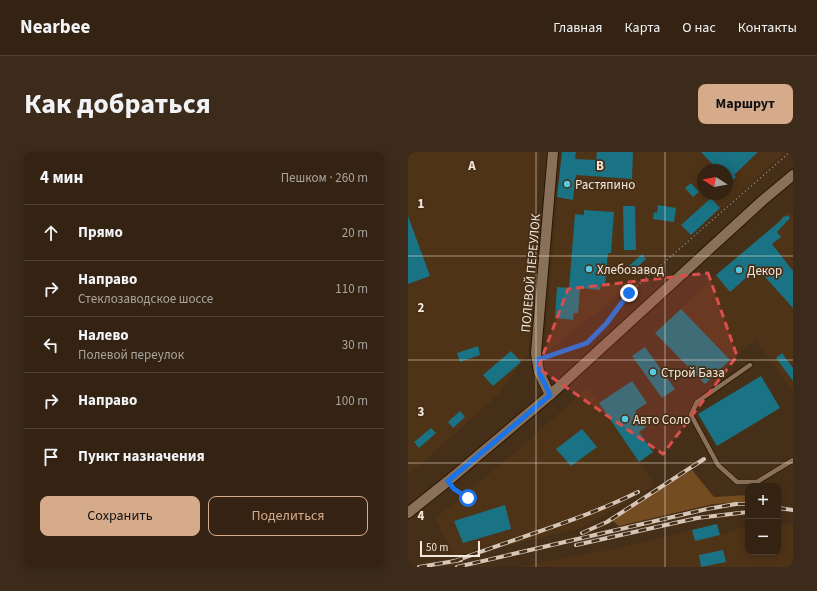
<!DOCTYPE html>
<html lang="ru">
<meta charset="utf-8">
<style>
:root{--surface:#342312;--page:#3c2b1b;--text:#f1f3f6;--muted:#a9a49f;--line:#4e4032;--accent:#d6ab8b}
body{margin:0;font-family:"Source Sans 3",sans-serif;background:var(--page);color:var(--text)}
.controls{position:absolute;right:12px;bottom:12px;display:grid;overflow:hidden;border-radius:8px;box-shadow:0 2px 10px #0003}
.controls button{width:36px;height:36px;display:grid;place-items:center;padding:0;border:0;border-bottom:1px solid var(--line);background:var(--surface);color:var(--text);font:20px sans-serif}
.compass{position:absolute;left:289px;top:12px;width:36px;height:36px;border-radius:50%;background:var(--surface);box-shadow:0 2px 10px #0003;rotate:281deg}
.scale{position:absolute;left:12px;bottom:10px;width:60px;box-sizing:border-box;padding-left:4px;border:2px solid #f5e7d9;border-top:0;font-size:11px;line-height:14px;white-space:nowrap;color:#f5e7d9;-webkit-text-stroke:3px #452f18;paint-order:stroke}
.stop{position:absolute;width:12px;height:12px;margin:-9px;border:3px solid #1a73e8;border-radius:50%;background:#fff}
.stop.end{background:#1a73e8;border-color:#fff;box-shadow:0 1px 4px #0008}
.list{margin:0;padding:0;list-style:none}
h2{display:flex;justify-content:space-between;align-items:center;height:52px;margin:0;padding:0 16px;font-size:17px}
h2 small{font-size:13px;font-weight:400;color:var(--muted)}
.list li{display:grid;grid-template-columns:26px 1fr auto;gap:12px;align-items:center;box-sizing:border-box;height:56px;padding:0 16px;border-top:1px solid var(--line)}
.list b{display:block;font-size:15px;white-space:nowrap}
.list p{margin:0;font-size:13px;white-space:nowrap;color:var(--muted)}
.list em{font-size:13px;font-style:normal;color:var(--muted)}
.actions{display:flex;gap:8px;padding:12px 16px}
.actions a{flex:1;padding:9px 0;border:1px solid var(--accent);border-radius:8px;text-align:center;font-size:14px;color:var(--accent)}
.actions .main{background:var(--accent);color:#111}
.icon{flex:none;width:22px;height:22px;fill:none;stroke:currentColor;stroke-width:2;stroke-linecap:round;stroke-linejoin:round}
.map{position:relative;flex:none;width:385px;height:415px;overflow:hidden;border-radius:8px}
header{display:flex;align-items:center;gap:24px;box-sizing:border-box;height:56px;padding:0 20px;background:var(--surface);border-bottom:1px solid var(--line)}
header strong{font-size:19px}
nav{display:flex;gap:22px;margin-inline-start:auto;font-size:14px}
.intro{display:flex;align-items:center;justify-content:space-between;box-sizing:border-box;height:96px;padding:0 24px}
h1{margin:0;font-size:28px}
.button{padding:10px 18px;border-radius:8px;background:var(--accent);color:#111;font-size:14px;font-weight:700}
main{display:flex;gap:24px;padding:0 24px}
aside{flex:1;background:var(--surface);border-radius:8px;box-shadow:0 2px 10px #0003}
.map>svg:first-child{display:block}
.built{fill:#4f3317;fill-rule:evenodd}
.green{fill:#744c21}
.building{fill:#197384}
.lines{fill:none;stroke-linecap:round;stroke-linejoin:round}
.lane-casing{stroke:#2a1601;stroke-width:6}
.secondary-casing{stroke:#2a1601;stroke-width:12}
.path{stroke:#a08e7c;stroke-width:1.5;stroke-dasharray:1 3;stroke-linecap:butt}
.lane{stroke:#897058;stroke-width:4.5}
.secondary{stroke:#897058;stroke-width:10}
.rail-casing{stroke:#d6c6b7;stroke-width:4}
.rail{stroke:#452f18;stroke-width:2.5;stroke-dasharray:8;stroke-linecap:butt}
.route{stroke:#1a73e8;stroke-width:5}
.marked{fill:#dc4e4b;fill-opacity:0.2;stroke:#dc4e4b;stroke-width:3;stroke-dasharray:8 5;stroke-linejoin:round}
.grid{fill:none;stroke:#f5e7d9;stroke-width:1;stroke-opacity:0.55}
.poi-dot{fill:#56c9e1;stroke:#452f18;stroke-width:1.5}
.labels{text-anchor:middle;stroke-width:3.5;stroke-linejoin:round;paint-order:stroke}
.poi-label{font-size:13px;fill:#f5e7d9;stroke:#452f18;text-anchor:start}
.street-label{font-size:13px;fill:#f5e7d9;stroke:#452f18}
.grid-label{font-size:13px;text-anchor:middle;font-weight:bold;fill:#f5e7d9;stroke:#452f18;stroke-width:3.5;stroke-linejoin:round;paint-order:stroke}
</style>
<header>
<strong>Nearbee</strong>
<nav><a>Главная</a><a>Карта</a><a>О нас</a><a>Контакты</a></nav>
</header>
<div class="intro"><h1>Как добраться</h1><a class="button">Маршрут</a></div>
<main>
<aside>
<h2>4 мин<small>Пешком · 260 m</small></h2>
<ul class="list">
<li><svg class="icon" aria-label="ahead" viewBox="0 0 24 24"><path d="M12 20V5M6 11l6-6 6 6"/></svg><div><b>Прямо</b></div><em>20 m</em></li>
<li><svg class="icon" aria-label="right" viewBox="0 0 24 24"><path d="M7 20v-9h11M14 6l5 5-5 5"/></svg><div><b>Направо</b><p>Стеклозаводское шоссе</p></div><em>110 m</em></li>
<li><svg class="icon" aria-label="left" viewBox="0 0 24 24"><path d="M17 20v-9H6M10 6l-5 5 5 5"/></svg><div><b>Налево</b><p>Полевой переулок</p></div><em>30 m</em></li>
<li><svg class="icon" aria-label="right" viewBox="0 0 24 24"><path d="M7 20v-9h11M14 6l5 5-5 5"/></svg><div><b>Направо</b></div><em>100 m</em></li>
<li><svg class="icon" aria-label="arrive" viewBox="0 0 24 24"><path d="M6 21V4h12l-3 4 3 4H6"/></svg><div><b>Пункт назначения</b></div></li>
</ul>
<div class="actions"><a class="main">Сохранить</a><a>Поделиться</a></div>
</aside>
<div class="map">
<svg width="385" height="415" viewBox="0 0 385 415">
<rect width="100%" height="100%" fill="#452f18"/>
<g class="built">
<polygon points="0,0 132,0 120,202 91,242 0,323"/>
<path d="M154 0H377L268 97 138 201 136 200ZM295 18H319V42H295Z"/>
<polygon points="380,59 385,60 385,241 348,187 322,208 297,232 247,181 308,123 356,82"/>
<polygon points="177,238 182,238 247,333 173,376 87,397 85,391 47,405 27,367 111,297"/>
<polygon points="309,372 312,383 340,373 340,400 370,400 370,372 385,373 385,415 113,415 150,407 207,397"/>
</g>
<polygon class="green" points="284,318 306,345 340,343 340,350 305,352 211,374 201,366"/>
<g class="building">
<polygon points="154,0 168,0 167,7 188,8 189,0 225,0 224,27 168,23 165,48 149,45"/>
<polygon points="293,0 350,0 326,23 328,25 319,33 319,18 310,18"/>
<polygon points="283,31 291,40 285,45 277,36"/>
<polygon points="303,46 312,56 283,83 273,73"/>
<polygon points="250,53 268,56 266,70 245,67 246,60 249,61"/>
<polygon points="215,54 227,54 228,98 216,98"/>
<polygon points="176,58 206,60 203,101 200,101 197,132 193,132 192,138 172,136 170,161 166,161 165,168 147,166 149,135 161,136 167,62 176,63"/>
<polygon points="380,63 382,66 369,80 373,85 364,92 385,119 385,156 349,116 322,140 308,123 371,70 376,64 377,65"/>
<polygon points="0,64 22,124 0,132"/>
<polygon points="234,102 238,107 226,118 221,114"/>
<polygon points="273,157 322,208 297,232 247,181"/>
<polygon points="70,194 72,203 52,210 49,201"/>
<polygon points="237,195 267,237 254,246 224,204"/>
<polygon points="103,199 113,210 85,234 75,223"/>
<polygon points="374,201 385,216 385,229 368,206"/>
<polygon points="353,224 372,256 309,294 290,262"/>
<polygon points="224,229 239,251 227,259 238,275 231,280 245,300 231,310 191,251"/>
<polygon points="52,259 57,265 45,276 40,270"/>
<polygon points="23,276 28,281 11,296 6,290"/>
<polygon points="174,277 189,295 163,314 148,297"/>
<polygon points="97,353 103,377 55,391 46,369"/>
<polygon points="309,372 312,383 287,389 284,378"/>
<polygon points="315,398 318,410 293,415 291,403"/>
</g>
<g class="lines">
<defs>
<g id="lane">
<polyline points="342,213 289,250 283,263 310,313 329,330 349,330 385,308"/>
<polyline points="40,329 46,337 60,346"/>
</g>
<g id="secondary">
<polyline points="142,243 131,220 128,201 145,0"/>
<polyline points="0,361 40,329 142,243 354,49 385,23"/>
</g>
</defs>
<use href="#lane" class="lane-casing"/>
<use href="#secondary" class="secondary-casing"/>
<polyline class="path" points="137,205 179,191 198,172 221,141 382,0"/>
<use href="#lane" class="lane"/>
<use href="#secondary" class="secondary"/>
<defs>
<g id="rail">
<polyline points="370,356 385,358"/>
<polyline points="174,381 199,370 296,307"/>
<polyline points="168,393 289,366 340,360"/>
<path d="M47 409C108 386 171 369 230 340"/>
<polyline points="11,415 53,408"/>
<polyline points="49,415 299,357 328,352 340,352"/>
</g>
</defs>
<use href="#rail" class="rail-casing"/>
<use href="#rail" class="rail"/>
</g>
<g class="lines">
<polyline class="route" points="60,346 46,337 40,329 142,243 131,220 129,208 179,191 198,172 221,141"/>
</g>
<path class="marked" d="M300 121 329 204 255 302 130 216 160 137Z"/>
<path class="grid" d="M128 0V415M257 0V415M0 104H385M0 208H385M0 311H385"/>
<g class="poi-dot">
<circle cx="159" cy="32" r="4"/>
<circle cx="181" cy="117" r="4"/>
<circle cx="331" cy="118" r="4"/>
<circle cx="245" cy="220" r="4"/>
<circle cx="217" cy="267" r="4"/>
</g>
<g class="labels">
<g class="poi-label">
<text x="167" y="37">Растяпино</text>
<text x="189" y="122">Хлебозавод</text>
<text x="339" y="123">Декор</text>
<text x="253" y="225">Строй База</text>
<text x="225" y="272">Авто Соло</text>
</g>
<g class="street-label">
<text transform="translate(122 121) rotate(-85)" y="5">ПОЛЕВОЙ ПЕРЕУЛОК</text>
</g>
</g>
<g class="grid-label">
<text x="64" y="18">A</text>
<text x="192" y="18">B</text>
<text x="13" y="56">1</text>
<text x="13" y="160">2</text>
<text x="13" y="264">3</text>
<text x="13" y="368">4</text>
</g>
</svg>
<div class="controls">
<button>+</button>
<button>−</button>
</div>
<svg class="compass" viewBox="-18 -18 36 36"><path d="M0-13l5 13h-10z" fill="#e53935"/><path d="M0 13l5-13h-10z" fill="#a9a49f"/></svg>
<div class="scale">50 m</div>
<div class="stop" style="left:60px;top:346px"></div>
<div class="stop end" style="left:221px;top:141px"></div>
</div>
</main>
